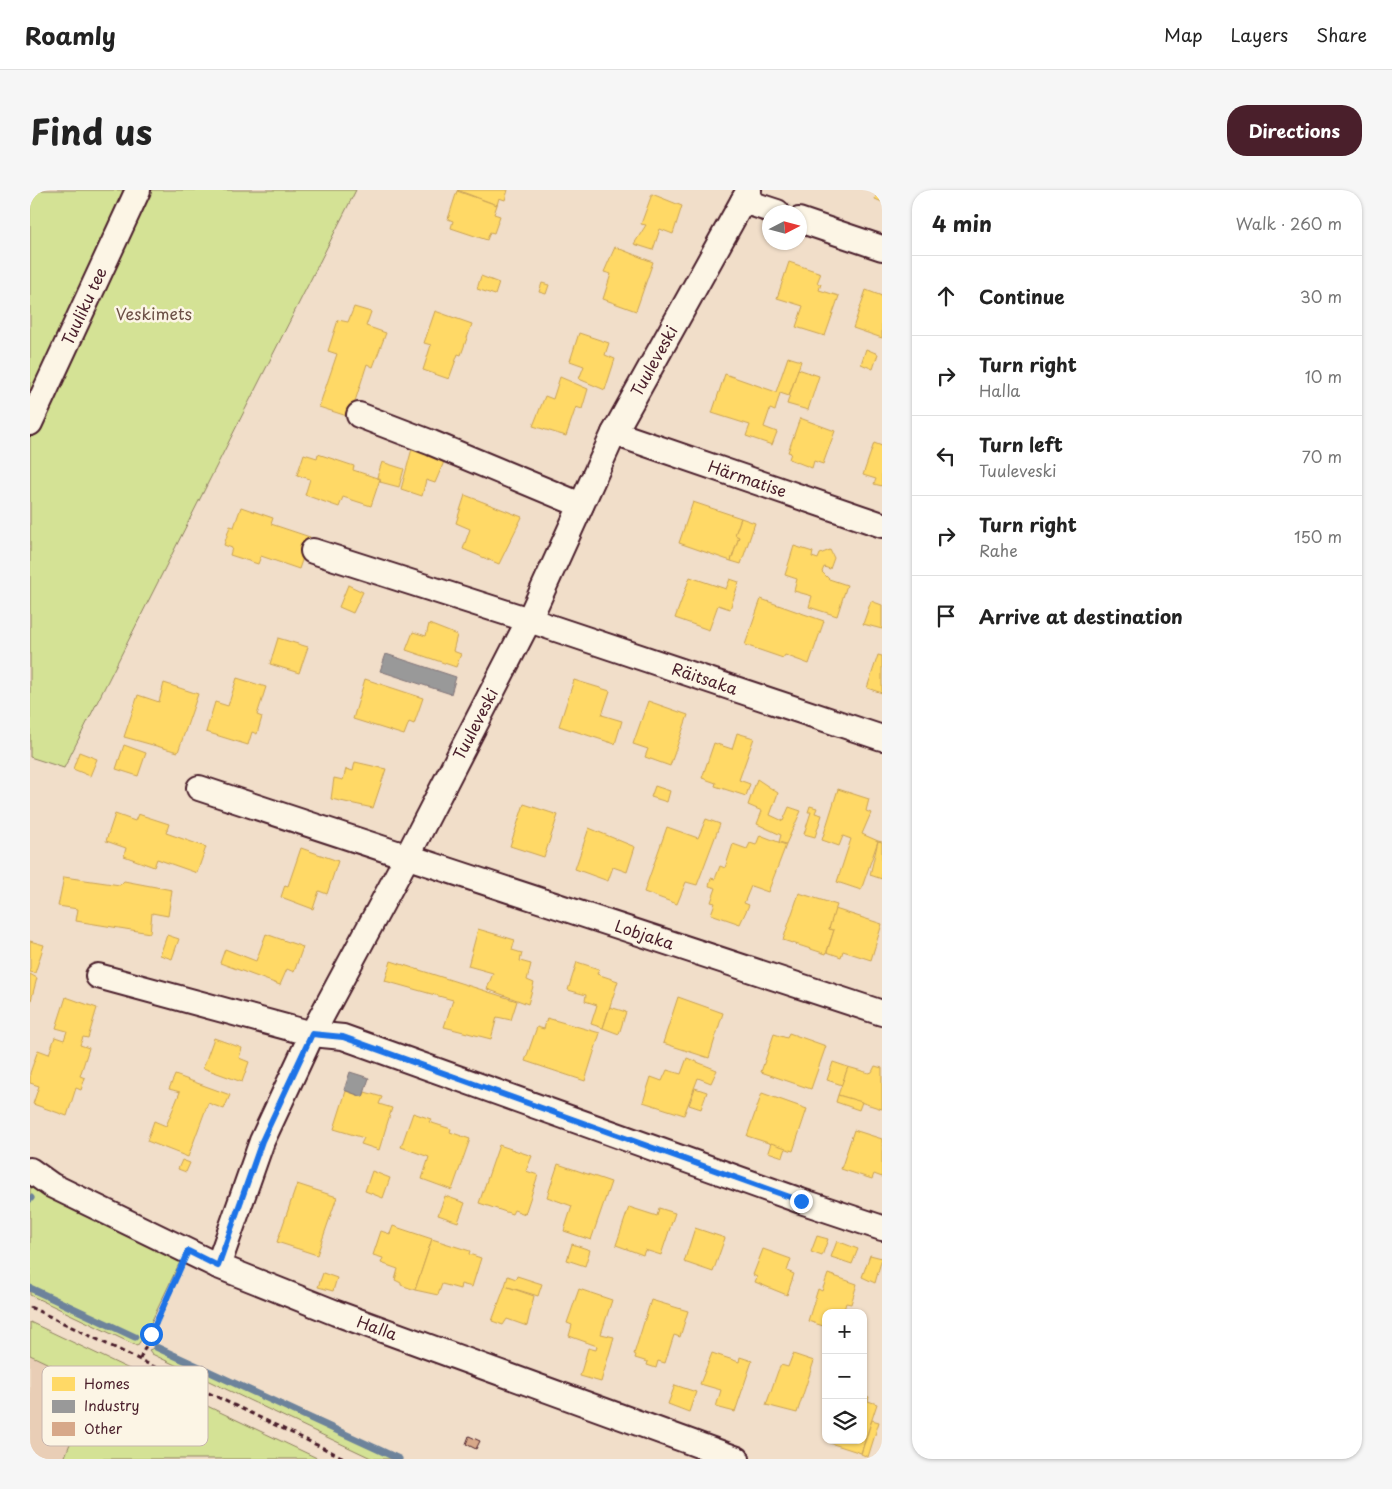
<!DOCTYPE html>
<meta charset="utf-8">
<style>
:root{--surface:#fff;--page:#f6f6f6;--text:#222;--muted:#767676;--line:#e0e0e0;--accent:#4a1f2b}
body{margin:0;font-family:"Playpen Sans",sans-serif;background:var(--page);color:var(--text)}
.controls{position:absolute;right:15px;bottom:15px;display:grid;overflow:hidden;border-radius:10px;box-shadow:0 1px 4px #0004}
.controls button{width:45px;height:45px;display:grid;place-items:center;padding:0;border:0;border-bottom:1px solid var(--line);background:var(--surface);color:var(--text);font:25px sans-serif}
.compass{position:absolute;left:732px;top:15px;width:45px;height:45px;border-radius:50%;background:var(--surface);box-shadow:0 1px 4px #0004;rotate:84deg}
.stop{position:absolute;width:15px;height:15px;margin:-11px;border:4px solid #1a73e8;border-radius:50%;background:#fff}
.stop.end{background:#1a73e8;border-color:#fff;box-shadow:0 1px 5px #0008}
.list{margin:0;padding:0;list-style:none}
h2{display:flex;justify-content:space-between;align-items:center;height:65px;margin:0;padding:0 20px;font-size:21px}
h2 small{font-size:16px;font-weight:400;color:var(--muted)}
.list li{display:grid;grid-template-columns:32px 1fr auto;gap:15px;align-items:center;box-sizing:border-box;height:80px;padding:0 20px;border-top:1px solid var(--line)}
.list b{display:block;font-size:19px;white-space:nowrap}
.list p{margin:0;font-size:16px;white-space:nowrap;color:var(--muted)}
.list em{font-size:16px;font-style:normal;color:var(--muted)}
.icon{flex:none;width:28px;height:28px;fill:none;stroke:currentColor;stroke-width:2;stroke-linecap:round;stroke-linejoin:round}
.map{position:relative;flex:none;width:852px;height:1269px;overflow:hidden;border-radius:20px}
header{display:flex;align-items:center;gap:30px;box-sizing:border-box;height:70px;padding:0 25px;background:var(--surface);border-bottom:1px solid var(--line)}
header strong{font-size:24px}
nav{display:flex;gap:28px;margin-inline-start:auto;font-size:18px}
.intro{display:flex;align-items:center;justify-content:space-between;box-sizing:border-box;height:120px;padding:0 30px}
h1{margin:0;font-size:35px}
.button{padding:12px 22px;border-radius:20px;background:var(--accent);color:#fff;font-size:18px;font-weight:700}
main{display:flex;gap:30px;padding:0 30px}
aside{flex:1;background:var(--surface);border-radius:20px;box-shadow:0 1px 4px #0004}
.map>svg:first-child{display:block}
.built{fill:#e9ceb6}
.green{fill:#d4e295;stroke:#8f8060}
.homes{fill:#ffd966;stroke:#c9a154}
.industry{fill:#999;stroke:#817478}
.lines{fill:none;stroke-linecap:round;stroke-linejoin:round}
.stream{stroke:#6d839b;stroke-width:7}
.building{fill:#d7a889;stroke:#4a1f2b}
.minor-casing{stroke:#4a1f2b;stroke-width:28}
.path{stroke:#4a1f2b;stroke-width:3;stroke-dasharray:5 4;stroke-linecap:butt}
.minor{stroke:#fcf5e5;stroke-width:24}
.route{stroke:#1a73e8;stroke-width:6}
.labels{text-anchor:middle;stroke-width:5;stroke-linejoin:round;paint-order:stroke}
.street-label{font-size:16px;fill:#4a1f2b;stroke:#fcf5e5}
.park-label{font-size:16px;fill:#6c5046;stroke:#fcf5e5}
.key{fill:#fcf5e5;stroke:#c7b5ad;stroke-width:1}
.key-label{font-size:14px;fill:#4a1f2b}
</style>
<header>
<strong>Roamly</strong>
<nav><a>Map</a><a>Layers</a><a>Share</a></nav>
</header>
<div class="intro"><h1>Find us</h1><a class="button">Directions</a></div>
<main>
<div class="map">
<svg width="852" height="1269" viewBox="0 0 852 1269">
<rect width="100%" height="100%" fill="#f1dec9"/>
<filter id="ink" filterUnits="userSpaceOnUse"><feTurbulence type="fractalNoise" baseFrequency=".02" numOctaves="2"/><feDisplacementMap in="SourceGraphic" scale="10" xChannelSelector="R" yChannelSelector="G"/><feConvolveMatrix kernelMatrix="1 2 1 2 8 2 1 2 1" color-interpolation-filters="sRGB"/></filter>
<g filter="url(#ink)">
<polygon class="built" points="0,1165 63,1194 34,1269 0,1269"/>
<g class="green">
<polygon points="0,0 326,0 34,578 0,567"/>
<polygon points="0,989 151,1070 116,1143 107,1156 0,1105"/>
<polygon points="0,1132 289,1269 34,1269 63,1195 0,1165"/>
<polygon points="126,1157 369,1269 343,1269 122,1164 119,1160"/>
</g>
<g class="homes">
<polygon points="427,0 478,0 475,10 469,8 467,15"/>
<polygon points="848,0 852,0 852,12 845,9"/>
<polygon points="427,1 467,15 464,24 470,26 464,43 460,42 457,50 421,38 423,31 418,29"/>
<polygon points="622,4 652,16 643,44 630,39 623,60 604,54 616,35 611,34"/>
<polygon points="585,57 623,72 606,121 573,109 581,84 574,82"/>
<polygon points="759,72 791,83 787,93 791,94 789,100 809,106 795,146 766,137 773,116 747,108"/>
<polygon points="451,86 469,93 465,105 447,99"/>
<polygon points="512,93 519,95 516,104 509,102"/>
<polygon points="836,100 852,106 852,148 823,138"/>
<polygon points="324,117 341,122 336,136 356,143 343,177 337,174 320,227 289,217 307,164 298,161 308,130 318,132"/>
<polygon points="405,121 442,134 431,165 428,164 419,189 393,180 401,155 394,153"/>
<polygon points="549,143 579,153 575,165 585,169 575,200 549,189 554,176 540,171"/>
<polygon points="836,159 848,164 843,179 831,174"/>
<polygon points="758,167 771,171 759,206 750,203 745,221 740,219 734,237 747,242 742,255 716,246 720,235 682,223 695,184 746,202"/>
<polygon points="768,179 789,186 778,220 757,214"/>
<polygon points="530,187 558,199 552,219 546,217 536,246 503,236 515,206 523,209"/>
<polygon points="770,228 805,241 793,274 784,271 782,278 759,269 761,263 758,262"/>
<polygon points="844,253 852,256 852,296 844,294 846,289 833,285"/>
<polygon points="383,255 416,267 405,293 396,290 392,306 371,299"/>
<polygon points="274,264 287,268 288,264 324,276 323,280 350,289 341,316 313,307 309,317 275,305 280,289 267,285"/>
<polygon points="352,272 374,279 369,297 350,292 351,289 347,287"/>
<polygon points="435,305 492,327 469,374 433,359 440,339 426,333"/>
<polygon points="663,312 711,328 705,345 709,347 701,371 649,353"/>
<polygon points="211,317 243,328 241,334 280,347 269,379 231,366 228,374 200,365 202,358 194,355 200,336 204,337"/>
<polygon points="711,328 725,333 711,374 701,371 709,347 705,345"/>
<polygon points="764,356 783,362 782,367 788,369 790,364 800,360 804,368 800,379 794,377 792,382 799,389 817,395 807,426 779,417 782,406 764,401 767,389 755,385"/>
<polygon points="660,387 696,399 700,389 709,392 700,419 688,415 679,440 645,428"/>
<polygon points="318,395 333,402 323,423 309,417"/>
<polygon points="731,409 794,431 779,474 755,465 753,468 715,455"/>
<polygon points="841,411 852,415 852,439 833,434"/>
<polygon points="399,434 427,445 423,461 431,464 426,477 376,460 383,442 396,446"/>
<polygon points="248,448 278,457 269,483 240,474"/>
<polygon points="848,465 852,466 852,503 837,498"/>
<polygon points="207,488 236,497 227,525 232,527 227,544 222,542 218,555 176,542 185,512 198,516"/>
<polygon points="335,489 393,508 384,534 379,532 374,545 323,529"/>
<polygon points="544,490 580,501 572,525 592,531 585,554 529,536"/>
<polygon points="134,493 168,504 148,562 94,547 108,505 129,512"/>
<polygon points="618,511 658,525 640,576 615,567 618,559 603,554"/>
<polygon points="707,543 724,548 709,590 720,594 716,606 685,596 686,593 672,588 684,553 702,559"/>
<polygon points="94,555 116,563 108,586 86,579"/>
<polygon points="49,562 67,569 60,586 43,579"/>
<polygon points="325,572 356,579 343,618 301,609 304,588 313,590 316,579 323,581"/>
<polygon points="727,589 748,603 740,625 753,631 759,617 771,621 756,654 749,652 751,645 727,634 732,621 718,615"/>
<polygon points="625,596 640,601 637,612 621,607"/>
<polygon points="808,599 839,609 836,621 841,623 832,644 848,651 831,700 807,692 821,649 813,646 809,656 792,650"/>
<polygon points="494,614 528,625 514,667 480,656"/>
<polygon points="780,616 787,618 785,623 792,625 785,647 774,644 781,622 778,622"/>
<polygon points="85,624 105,631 108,624 139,634 136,643 176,657 167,683 127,669 124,677 94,666 96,658 76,651"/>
<polygon points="676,629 690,634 667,695 656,692 647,714 614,702 637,637 668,648"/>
<polygon points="559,638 605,657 597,682 583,677 578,691 545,679"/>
<polygon points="730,645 756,655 738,702 721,696 714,713 719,715 710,734 681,724 685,713 681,712 686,698 679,696 681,688 685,689 690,676 695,678 703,654 717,659 720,653 726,655"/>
<polygon points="848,651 852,652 852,689 840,685"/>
<polygon points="271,658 308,671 297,704 289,701 283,719 251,707 255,695 258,696"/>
<polygon points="34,687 90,695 94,691 142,700 138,726 122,723 120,743 46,731 48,719 28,716"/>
<polygon points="769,703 807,715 799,739 804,740 796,764 753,750"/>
<polygon points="805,719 852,734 841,770 813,761 811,767 797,762 804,740 799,739"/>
<polygon points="448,739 485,750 482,760 492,763 490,771 501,774 497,790 504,793 498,814 457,799 463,783 438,776"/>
<polygon points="236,744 273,757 264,782 257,779 250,795 190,773 195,759 226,771"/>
<polygon points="137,745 149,749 142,769 130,765"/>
<polygon points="0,751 14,755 5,783 0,782"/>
<polygon points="361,771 487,811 481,830 467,827 461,849 414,837 423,810 355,791"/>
<polygon points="547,772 569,779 567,784 588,791 573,838 561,834 567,815 555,811 556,805 538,800"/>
<polygon points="0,784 7,788 0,814"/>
<polygon points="36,807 67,818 58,848 53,847 50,855 59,858 50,886 55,888 51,900 46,898 37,926 3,914 9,896 0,893 0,883 8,860 19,864 25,847 34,850 37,841 26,838"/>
<polygon points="648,807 693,823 679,868 633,853"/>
<polygon points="580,817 596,822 589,844 573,838"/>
<polygon points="517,828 570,843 555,891 495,871 507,837 514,839"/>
<polygon points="759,843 796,856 781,899 731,882 744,844 757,848"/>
<polygon points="184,848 212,858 209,868 219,872 212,892 173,878"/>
<polygon points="657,868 687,880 681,893 668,888 654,925 613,912 621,887 632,891 637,880 651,884"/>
<polygon points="803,872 818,877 812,895 797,890"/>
<polygon points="845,876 852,878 852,919 808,905 818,877 839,883 842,882"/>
<polygon points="145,885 200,905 194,919 178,913 158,967 117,951 124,931 136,936 150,902 139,899"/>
<polygon points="665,898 677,902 671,919 659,915"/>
<polygon points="316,901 333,907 335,902 352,907 349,914 362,918 349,960 331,954 334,948 304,939"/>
<polygon points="732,903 777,919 763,961 717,946"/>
<polygon points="808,905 832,912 829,920 806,912"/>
<polygon points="383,923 401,929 399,932 421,939 420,942 440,949 422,1000 392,989 399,967 371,957"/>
<polygon points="824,940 852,949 852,987 844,984 842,989 811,979"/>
<polygon points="741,953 756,958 753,967 738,962"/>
<polygon points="469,955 502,966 496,981 508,985 495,1024 484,1020 482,1024 449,1013"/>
<polygon points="152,970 160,973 156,982 148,979"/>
<polygon points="528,974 581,992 561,1050 534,1041 542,1016 517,1007"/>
<polygon points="342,981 360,988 353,1008 335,1001"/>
<polygon points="267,994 307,1007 287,1065 247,1052"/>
<polygon points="415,1006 435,1013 428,1032 408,1025"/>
<polygon points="599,1017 627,1026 629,1018 645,1023 631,1065 615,1060 613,1065 586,1055"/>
<polygon points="363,1036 402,1049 385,1100 371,1095 371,1093 365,1090 368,1079 351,1073 353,1068 343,1065 351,1041 360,1044"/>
<polygon points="665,1038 695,1048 683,1082 654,1072"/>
<polygon points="787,1046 798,1049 792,1066 781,1062"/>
<polygon points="402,1049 440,1061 439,1064 451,1068 442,1097 431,1094 430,1099 412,1094 408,1105 385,1100"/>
<polygon points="807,1051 828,1059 822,1074 801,1067"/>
<polygon points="542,1054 560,1060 555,1076 537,1070"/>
<polygon points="733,1059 761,1069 757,1081 764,1084 757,1105 725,1092 727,1087 723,1085"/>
<polygon points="840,1065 852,1068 845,1093 832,1087"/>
<polygon points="293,1083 307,1088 303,1101 288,1097"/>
<polygon points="798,1084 827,1094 821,1114 816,1113 813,1123 796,1123 796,1137 778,1131 788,1099 792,1101"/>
<polygon points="478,1086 486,1089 487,1086 512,1094 508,1106 475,1096"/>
<polygon points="475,1096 504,1106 497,1136 477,1129 473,1135 462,1131"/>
<polygon points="549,1099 582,1110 571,1144 584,1147 571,1192 550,1186 558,1158 566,1160 567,1156 539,1146 542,1135 537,1133"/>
<polygon points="621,1110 658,1121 650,1147 644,1145 635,1173 628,1171 626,1178 617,1175 618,1172 605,1168 606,1165 604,1164"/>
<polygon points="682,1163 709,1172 710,1167 722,1171 705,1222 686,1217 691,1200 670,1194"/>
<polygon points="763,1164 784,1171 767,1223 736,1215 748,1181 751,1175 758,1177"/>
<polygon points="645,1195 666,1202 659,1222 638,1214"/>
<polygon points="833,1205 839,1207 838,1211 847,1214 831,1263 800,1253 801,1250 833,1250"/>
<polygon points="842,1230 849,1232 838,1267 831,1264"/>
</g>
<g class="industry">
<polygon points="356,464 426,487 421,504 350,481"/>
<polygon points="320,882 339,888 333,907 314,900"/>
</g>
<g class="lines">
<g class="stream">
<polyline points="0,1009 1,1008"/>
<polyline points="0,1098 105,1147"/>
<polyline points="126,1157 369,1269"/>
</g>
</g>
<polygon class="building" points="439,1246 450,1251 446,1259 436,1254"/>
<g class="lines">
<defs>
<g id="minor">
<polyline points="713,11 747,22"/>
<polyline points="769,30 852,58"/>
<polyline points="329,225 402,253 551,315"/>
<path id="s1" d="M0 233 108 0"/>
<path id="s2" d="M584 243 852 335"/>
<path id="s3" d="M283 361 499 430 852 548"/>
<path id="s4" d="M169 598 852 823"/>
<polyline points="68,786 282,844 313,847 771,1011 852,1038"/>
<path id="s5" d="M0 980 21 995 188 1076 306 1123 707 1269"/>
<path id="s6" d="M188 1076 232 951 282 844 377 667 499 430 584 243 719 0"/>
</g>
</defs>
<use href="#minor" class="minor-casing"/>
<g class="path">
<polyline points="0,1117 316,1269"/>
<polyline points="110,1169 149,1082"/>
</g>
<use href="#minor" class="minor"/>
</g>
</g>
<g class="lines" filter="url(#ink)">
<polyline class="route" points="121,1144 158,1061 188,1076 232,951 282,844 313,847 771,1011"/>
</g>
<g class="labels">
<g class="street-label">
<text dy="6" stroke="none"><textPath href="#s1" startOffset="129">Tuuliku tee</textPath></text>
<text dy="6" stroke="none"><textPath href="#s6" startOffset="1006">Tuuleveski</textPath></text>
<text dy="6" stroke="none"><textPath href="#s2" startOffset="141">Härmatise</textPath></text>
<text dy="6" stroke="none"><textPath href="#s3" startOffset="412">Räitsaka</textPath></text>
<text dy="6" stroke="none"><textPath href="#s6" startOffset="601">Tuuleveski</textPath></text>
<text dy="6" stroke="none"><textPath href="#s4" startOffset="469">Lobjaka</textPath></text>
<text dy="6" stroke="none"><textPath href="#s5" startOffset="382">Halla</textPath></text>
</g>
<g class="park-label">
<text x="124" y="130">Veskimets</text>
</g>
</g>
<rect x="12" y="1176" width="166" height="80" rx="8" class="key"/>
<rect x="22" y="1187" width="23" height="14" fill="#ffd966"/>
<rect x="22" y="1210" width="23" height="13" fill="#999"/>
<rect x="22" y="1232" width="23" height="14" fill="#d7a889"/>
<g class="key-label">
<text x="54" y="1199">Homes</text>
<text x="54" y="1221">Industry</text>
<text x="54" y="1244">Other</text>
</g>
</svg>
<div class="controls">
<button>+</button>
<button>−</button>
<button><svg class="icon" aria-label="layers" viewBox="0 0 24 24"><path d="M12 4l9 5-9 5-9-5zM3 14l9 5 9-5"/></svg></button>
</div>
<svg class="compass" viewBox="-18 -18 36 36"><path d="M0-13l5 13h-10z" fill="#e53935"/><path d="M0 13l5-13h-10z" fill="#767676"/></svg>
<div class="stop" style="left:121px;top:1144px"></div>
<div class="stop end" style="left:771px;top:1011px"></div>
</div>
<aside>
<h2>4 min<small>Walk · 260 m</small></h2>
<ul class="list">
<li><svg class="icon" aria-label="ahead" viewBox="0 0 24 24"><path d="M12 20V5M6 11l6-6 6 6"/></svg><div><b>Continue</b></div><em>30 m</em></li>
<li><svg class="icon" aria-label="right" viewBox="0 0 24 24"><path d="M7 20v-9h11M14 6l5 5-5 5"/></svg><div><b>Turn right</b><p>Halla</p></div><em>10 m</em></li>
<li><svg class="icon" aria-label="left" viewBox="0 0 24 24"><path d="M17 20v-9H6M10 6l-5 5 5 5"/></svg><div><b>Turn left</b><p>Tuuleveski</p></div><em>70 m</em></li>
<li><svg class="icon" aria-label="right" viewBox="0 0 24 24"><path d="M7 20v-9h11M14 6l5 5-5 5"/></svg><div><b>Turn right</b><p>Rahe</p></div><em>150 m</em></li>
<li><svg class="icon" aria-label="arrive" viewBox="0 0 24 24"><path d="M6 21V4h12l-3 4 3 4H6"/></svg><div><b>Arrive at destination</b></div></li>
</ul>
</aside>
</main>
